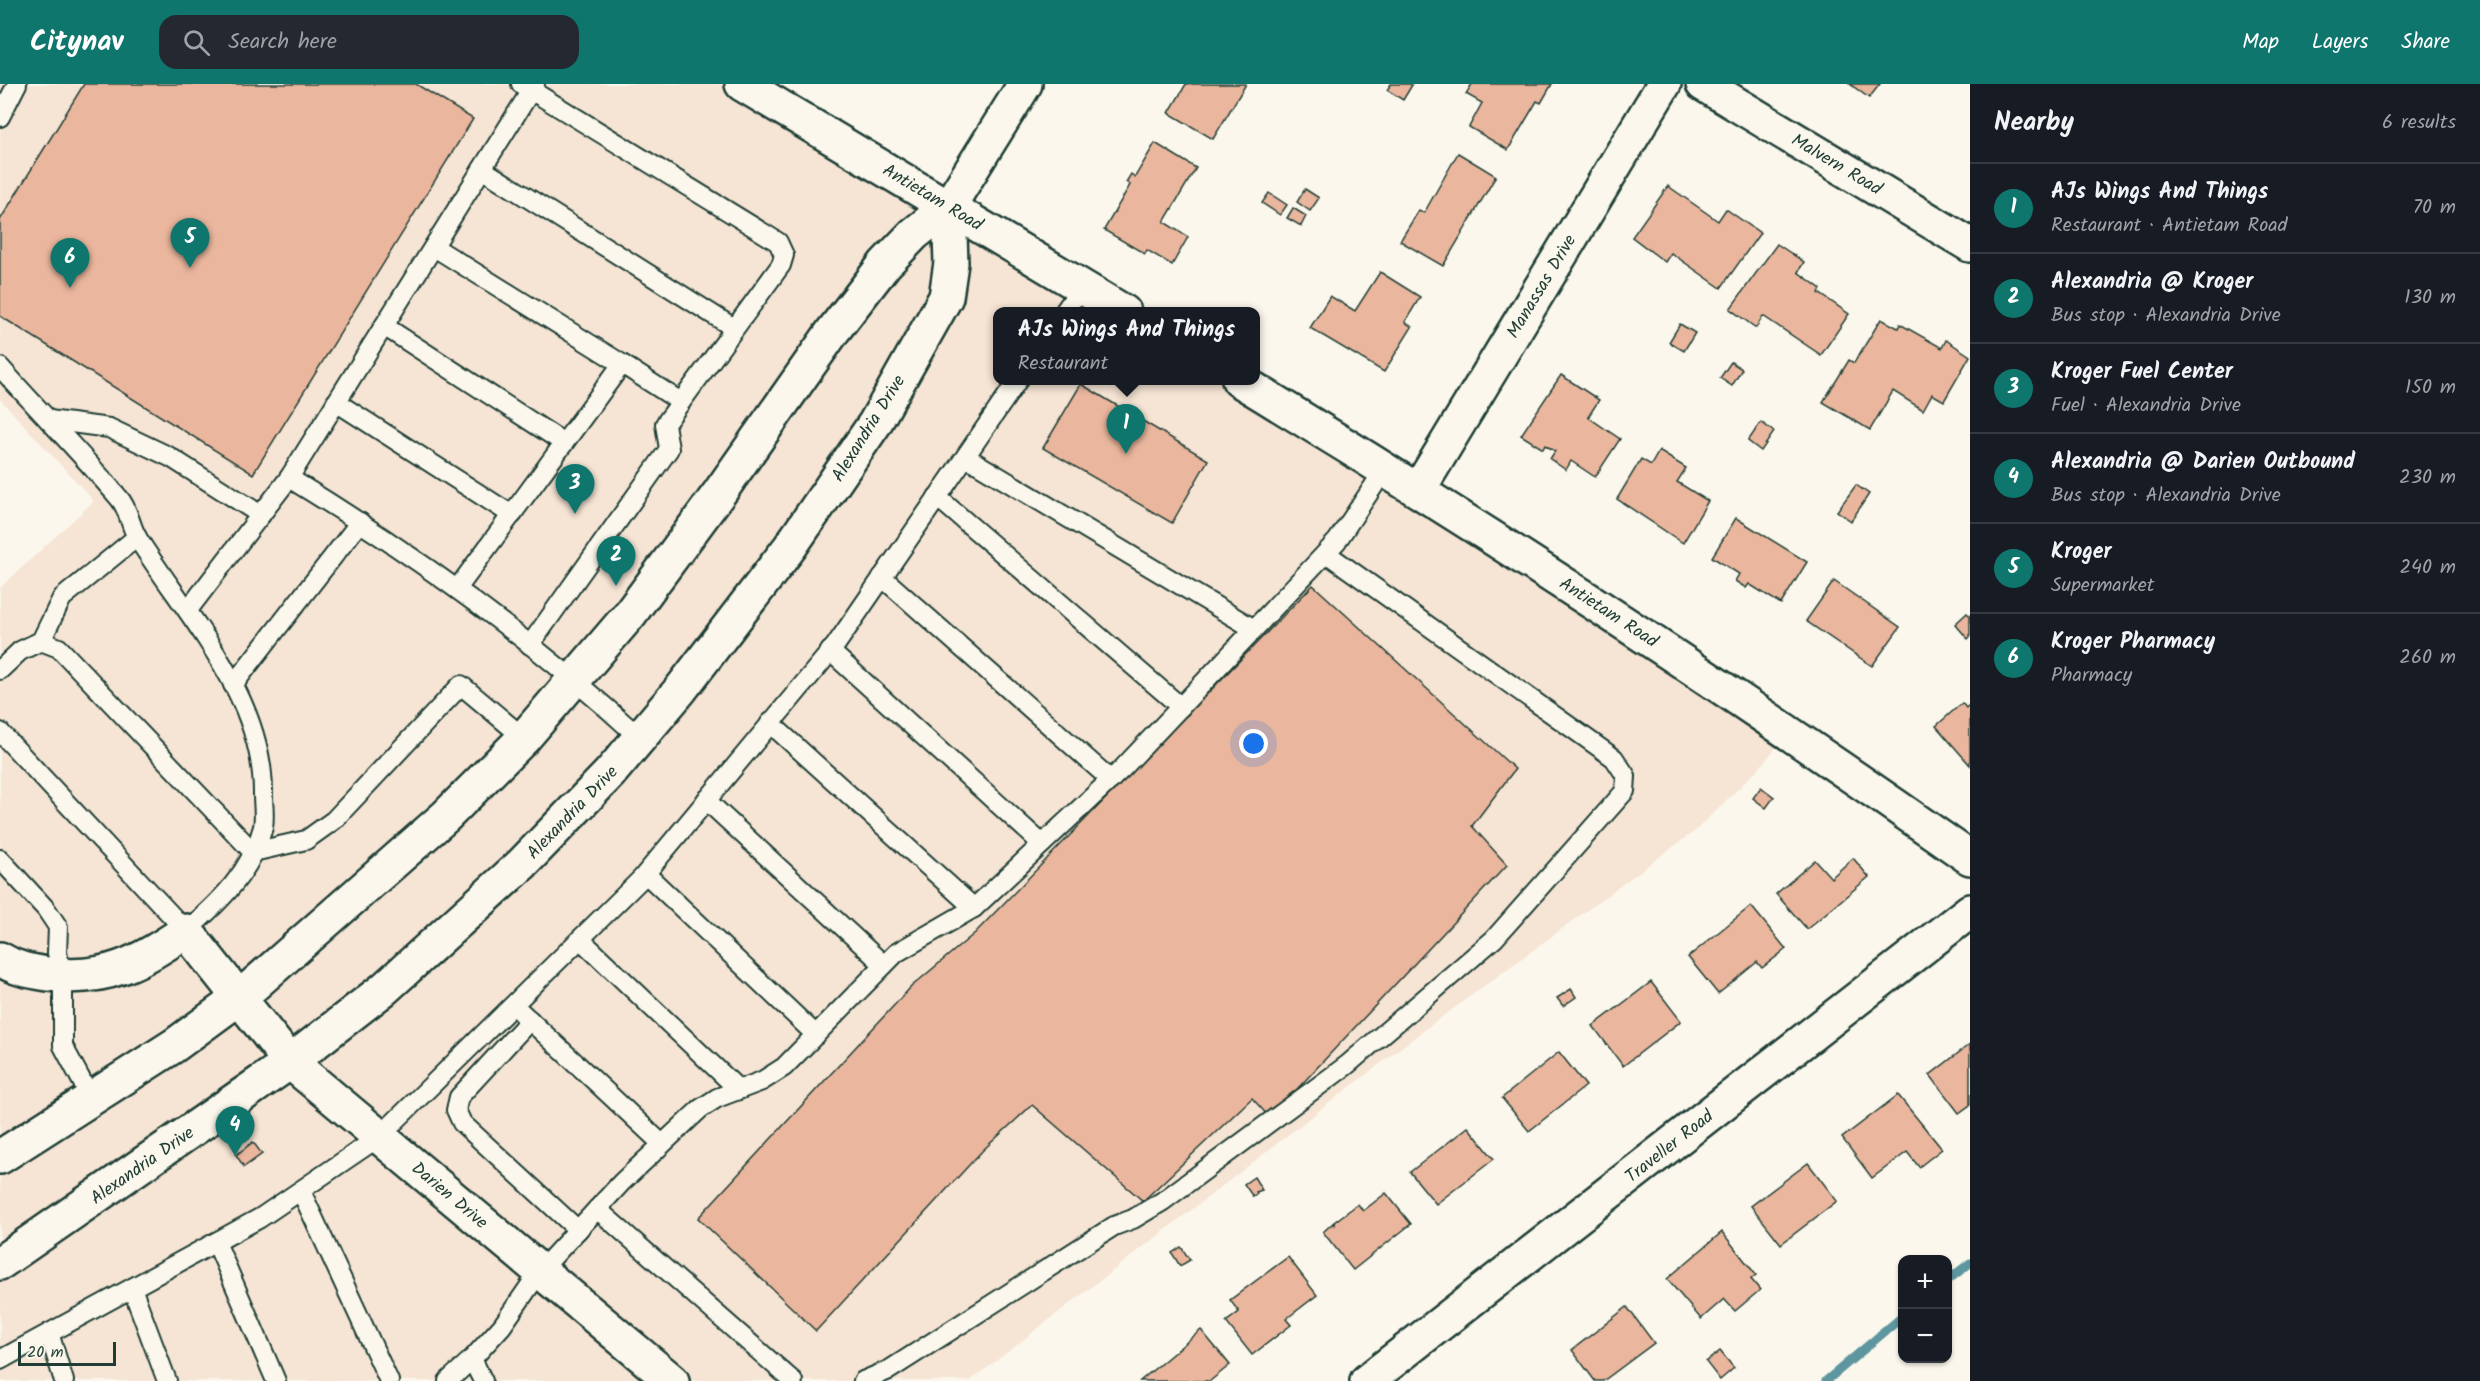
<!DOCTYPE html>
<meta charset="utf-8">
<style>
:root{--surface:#171b24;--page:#242831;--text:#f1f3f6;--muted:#9ea1a6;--line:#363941;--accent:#0f766e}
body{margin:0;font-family:Kalam,sans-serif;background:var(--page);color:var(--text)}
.controls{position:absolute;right:18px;bottom:18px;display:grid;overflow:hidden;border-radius:12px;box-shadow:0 2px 4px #0004}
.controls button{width:54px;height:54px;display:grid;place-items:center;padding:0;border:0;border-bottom:2px solid var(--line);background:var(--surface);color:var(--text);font:30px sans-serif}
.scale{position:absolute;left:18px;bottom:15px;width:98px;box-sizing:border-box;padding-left:6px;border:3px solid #1f3d34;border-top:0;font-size:16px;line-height:21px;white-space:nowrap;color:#1f3d34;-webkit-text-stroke:4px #fbf7ec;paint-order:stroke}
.you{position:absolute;left:1254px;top:660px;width:21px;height:21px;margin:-15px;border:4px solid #fff;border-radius:50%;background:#1a73e8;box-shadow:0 0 0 9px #1a73e833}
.badge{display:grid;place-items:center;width:39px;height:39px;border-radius:50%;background:var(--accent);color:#fff;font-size:20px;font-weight:700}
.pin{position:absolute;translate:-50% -50px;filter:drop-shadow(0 2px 3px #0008)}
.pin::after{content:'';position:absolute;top:32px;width:21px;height:18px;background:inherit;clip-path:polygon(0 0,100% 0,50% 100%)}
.popup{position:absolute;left:993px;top:223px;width:267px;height:78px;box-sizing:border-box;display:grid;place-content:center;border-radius:12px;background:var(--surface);filter:drop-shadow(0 2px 4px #0005);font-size:20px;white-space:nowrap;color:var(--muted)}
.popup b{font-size:22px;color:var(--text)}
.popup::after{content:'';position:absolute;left:50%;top:100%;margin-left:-12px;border:12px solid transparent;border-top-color:var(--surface)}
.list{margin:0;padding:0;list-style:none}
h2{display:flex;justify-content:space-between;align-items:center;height:78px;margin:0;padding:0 24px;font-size:26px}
h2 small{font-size:20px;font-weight:400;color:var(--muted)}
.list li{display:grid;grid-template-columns:39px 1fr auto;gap:18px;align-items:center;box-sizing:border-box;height:90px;padding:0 24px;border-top:2px solid var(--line)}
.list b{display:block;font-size:22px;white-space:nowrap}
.list p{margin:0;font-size:20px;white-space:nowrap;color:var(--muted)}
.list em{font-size:20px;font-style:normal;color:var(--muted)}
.icon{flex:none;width:33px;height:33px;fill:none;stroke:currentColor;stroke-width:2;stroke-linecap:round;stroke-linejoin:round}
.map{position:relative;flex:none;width:1970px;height:1297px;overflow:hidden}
header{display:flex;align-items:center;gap:36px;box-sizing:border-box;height:84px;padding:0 30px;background:var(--accent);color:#fff}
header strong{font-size:28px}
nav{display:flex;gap:33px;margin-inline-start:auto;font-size:21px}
.search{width:420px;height:54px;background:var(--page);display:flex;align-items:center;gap:15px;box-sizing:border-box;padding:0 21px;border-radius:18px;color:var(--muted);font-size:22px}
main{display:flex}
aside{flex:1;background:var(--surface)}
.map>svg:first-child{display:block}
.built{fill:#f6e4d4}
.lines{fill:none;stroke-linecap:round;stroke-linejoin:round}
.stream{stroke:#5d969f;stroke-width:9}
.building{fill:#eab69d;stroke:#1f3d34;stroke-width:1.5}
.lane-casing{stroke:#1f3d34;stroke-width:22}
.street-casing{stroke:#1f3d34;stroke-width:38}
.secondary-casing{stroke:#1f3d34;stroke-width:38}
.lane{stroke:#fbf7ec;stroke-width:18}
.street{stroke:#fbf7ec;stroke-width:33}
.secondary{stroke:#fbf7ec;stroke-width:33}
.labels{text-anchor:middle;stroke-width:4.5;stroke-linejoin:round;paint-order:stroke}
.street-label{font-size:18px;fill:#1f3d34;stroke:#fbf7ec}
</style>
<header>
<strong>Citynav</strong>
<div class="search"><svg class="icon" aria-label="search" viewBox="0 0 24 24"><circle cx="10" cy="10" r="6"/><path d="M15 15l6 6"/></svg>Search here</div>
<nav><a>Map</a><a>Layers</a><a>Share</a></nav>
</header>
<main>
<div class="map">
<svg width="1970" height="1297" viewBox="0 0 1970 1297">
<rect width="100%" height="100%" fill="#fbf7ec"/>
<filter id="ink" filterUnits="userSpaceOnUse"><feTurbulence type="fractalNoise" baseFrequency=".0167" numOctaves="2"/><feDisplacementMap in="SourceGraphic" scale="12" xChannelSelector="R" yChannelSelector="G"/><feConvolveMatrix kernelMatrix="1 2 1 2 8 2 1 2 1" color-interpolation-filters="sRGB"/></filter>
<g filter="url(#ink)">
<polygon class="built" points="0,0 742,0 1124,227 997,228 997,296 1239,297 1789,647 1761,682 1696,746 1412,955 970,1297 0,1297 0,504 94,417 0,315"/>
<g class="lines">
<g class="stream">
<polyline points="1948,1196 1970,1179"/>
<polyline points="1826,1297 1902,1233"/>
</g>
</g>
<g class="building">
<polygon points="84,0 416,0 473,35 253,390 0,232 0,136"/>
<polygon points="1186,0 1246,0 1213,55 1169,29"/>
<polygon points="1391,0 1410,0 1412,1 1403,16 1387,6"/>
<polygon points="1472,0 1552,0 1541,19 1537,17 1508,66 1469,43 1482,19 1466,10"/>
<polygon points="1850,0 1880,0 1869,14"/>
<polygon points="1155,59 1196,84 1164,138 1188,153 1172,181 1147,166 1145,170 1104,146 1130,101 1126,98 1131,90 1135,93"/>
<polygon points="1458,69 1496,92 1443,182 1400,157 1419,126 1424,129"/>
<polygon points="1668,102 1718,137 1726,125 1760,149 1721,204 1671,169 1665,178 1632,153"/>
<polygon points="1305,105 1319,114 1310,127 1297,118"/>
<polygon points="1269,109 1287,121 1280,131 1262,119"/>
<polygon points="1293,124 1306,132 1301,142 1287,134"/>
<polygon points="1777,160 1804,178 1798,188 1821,205 1819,209 1849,230 1821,271 1763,232 1756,244 1730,225"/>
<polygon points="1380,188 1420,213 1405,238 1412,243 1384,288 1310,244 1330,212 1355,227"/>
<polygon points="1881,235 1898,244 1900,240 1942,264 1946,256 1970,272 1944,317 1932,310 1923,326 1893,307 1870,346 1823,318 1849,276 1854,279"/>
<polygon points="1680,240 1695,249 1684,267 1669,258"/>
<polygon points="1731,278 1742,285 1732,302 1720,294"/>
<polygon points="1561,291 1599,316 1588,333 1620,355 1595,393 1571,377 1566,386 1550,375 1555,367 1545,361 1543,365 1521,351"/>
<polygon points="1081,300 1208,376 1172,439 1043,364"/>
<polygon points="1761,338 1774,348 1761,367 1748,357"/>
<polygon points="1659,367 1686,384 1677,398 1708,417 1683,459 1617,415 1641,375 1651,381"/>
<polygon points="1856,401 1869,410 1851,437 1837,427"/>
<polygon points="1736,434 1807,478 1781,520 1749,500 1746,504 1735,497 1739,490 1712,473"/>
<polygon points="1834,497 1900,543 1872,582 1806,537"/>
<polygon points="1313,501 1515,685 1472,742 1507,781 1270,1034 1252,1014 1143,1117 1032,1021 983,1066 816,1247 698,1134 911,903 975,849"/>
<polygon points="1967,529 1970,532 1970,553 1968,555 1955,540"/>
<polygon points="1962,619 1966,624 1970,620 1970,681 1936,642"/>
<polygon points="1761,703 1774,713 1766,724 1753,714"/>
<polygon points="1853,774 1869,793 1807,845 1776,810 1815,776 1831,794"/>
<polygon points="1751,822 1786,865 1762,884 1757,878 1718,910 1688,873"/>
<polygon points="1651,898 1681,937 1623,982 1593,942"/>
<polygon points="1571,905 1576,913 1563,922 1557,914"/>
<polygon points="1970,960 1970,1021 1959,1029 1930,991"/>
<polygon points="1559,968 1586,1002 1529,1047 1502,1014"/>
<polygon points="1898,1011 1942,1065 1919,1083 1907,1068 1872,1094 1842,1054"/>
<polygon points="1468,1043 1494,1075 1436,1120 1410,1088"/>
<polygon points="253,1058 262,1070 244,1083 236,1071"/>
<polygon points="1808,1079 1837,1117 1781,1160 1751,1122"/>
<polygon points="1254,1093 1262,1106 1256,1108 1257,1110 1253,1113 1244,1100"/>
<polygon points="1386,1109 1411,1140 1353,1186 1323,1148 1333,1139 1335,1142 1334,1138 1358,1120 1363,1127"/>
<polygon points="1722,1148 1756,1191 1751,1195 1760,1206 1735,1227 1724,1215 1701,1235 1667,1195"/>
<polygon points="1181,1163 1190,1176 1180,1182 1172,1169"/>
<polygon points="1288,1173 1317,1211 1286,1235 1291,1241 1252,1271 1226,1238 1239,1228 1230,1216"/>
<polygon points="1627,1223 1654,1259 1603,1297 1595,1297 1572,1266"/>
<polygon points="1201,1246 1230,1281 1210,1297 1140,1297"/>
<polygon points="1720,1267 1734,1284 1720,1296 1706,1278"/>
</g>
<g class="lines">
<defs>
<g id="lane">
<polyline points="521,0 778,158 784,171 781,181 665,340 669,365 530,561"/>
<polyline points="0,33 17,0"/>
<polyline points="482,85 734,244"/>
<polyline points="434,163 622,280 457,505"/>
<polyline points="1064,228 1082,202"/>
<polyline points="384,242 564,359"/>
<polyline points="622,280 681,318"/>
<path d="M0 283C39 327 81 369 119 414 129 425 130 442 138 455 188 534 264 613 263 711 263 721 265 733 263 743 252 787 220 818 186 847L0 648"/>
<polyline points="336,318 512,431"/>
<polyline points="49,336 109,344 170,373 261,431"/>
<polyline points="966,373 1254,545"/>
<path d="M289 394C414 470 532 555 640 654"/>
<polyline points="937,413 1181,623"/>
<polyline points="882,493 1111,696"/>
<polyline points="188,526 289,394 535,0"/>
<polyline points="41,557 59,564 253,768 306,756 334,736 461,601 524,654"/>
<polyline points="830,567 1042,760"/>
<polyline points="0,586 20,567 41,557 62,514 137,453"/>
<polyline points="233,601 360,438"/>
<polyline points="770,639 974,824"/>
<polyline points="706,716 884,881"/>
<polyline points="0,775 46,825 58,843 57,869 63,892 63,962 92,1016"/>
<polyline points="646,790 816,951"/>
<polyline points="580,855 739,1006"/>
<polyline points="521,928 662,1060"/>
<polyline points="530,936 459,1013 456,1026 462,1039 578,1146"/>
<polyline points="301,1107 389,1297"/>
<polyline points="597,1125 793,1297"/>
<polyline points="216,1158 276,1297"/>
<polyline points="132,1204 167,1297"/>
<polyline points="49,1249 64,1297"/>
<polyline points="472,1275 483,1297"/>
<polyline points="0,1276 260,1134 379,1053 642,794 835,562 1018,296"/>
<polyline points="448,1297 472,1275 502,1242 540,1187 622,1098 700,1025 717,1014 762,997 784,983 896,869 974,824 1122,685 1337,457 1385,385"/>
<polyline points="863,1297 889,1286 1114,1142 1133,1135 1163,1117 1347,981 1494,855 1625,707 1626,692 1614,674 1326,469"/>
</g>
<g id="street">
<polyline points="742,0 1124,228"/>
<polyline points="1703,0 1970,161"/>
<path d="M1239 296C1488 447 1731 606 1970 774"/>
<polyline points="1419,405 1664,0"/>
<path d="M0 875C16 885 29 887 48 890 107 898 139 878 186 847L290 978 672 1297"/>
<polyline points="1367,1297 1970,827"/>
</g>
<g id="secondary">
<polyline points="0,1073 175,961 239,914 446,732 524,654 630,530 720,408 833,247 885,180 914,150 949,122 1025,0"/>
<polyline points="0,1179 290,978 384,905 522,780 610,689 681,605 790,463 875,339 946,213 951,179 949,122"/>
</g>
</defs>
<use href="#lane" class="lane-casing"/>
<use href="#street" class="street-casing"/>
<use href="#secondary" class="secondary-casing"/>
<use href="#lane" class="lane"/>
<use href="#street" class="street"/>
<use href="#secondary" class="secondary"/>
</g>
</g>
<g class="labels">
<g class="street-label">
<text transform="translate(1837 80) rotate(31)" y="6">Malvern Road</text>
<text transform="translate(933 113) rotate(31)" y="6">Antietam Road</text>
<text transform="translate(1541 202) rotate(-59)" y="6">Manassas Drive</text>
<text transform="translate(868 344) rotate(-58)" y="6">Alexandria Drive</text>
<text transform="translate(1609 528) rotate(33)" y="6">Antietam Road</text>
<text transform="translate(572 728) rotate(-46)" y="6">Alexandria Drive</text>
<text transform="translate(1669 1062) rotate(-38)" y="6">Traveller Road</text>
<text transform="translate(142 1081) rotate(-35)" y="6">Alexandria Drive</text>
<text transform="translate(450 1111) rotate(40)" y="6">Darien Drive</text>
</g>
</g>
</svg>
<div class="controls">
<button>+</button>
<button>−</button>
</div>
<div class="scale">20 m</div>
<div class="you"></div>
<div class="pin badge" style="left:1126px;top:370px">1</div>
<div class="popup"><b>AJs Wings And Things</b>Restaurant</div>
<div class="pin badge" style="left:616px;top:502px">2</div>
<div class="pin badge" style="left:575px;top:430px">3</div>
<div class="pin badge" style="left:235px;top:1072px">4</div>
<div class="pin badge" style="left:190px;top:184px">5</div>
<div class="pin badge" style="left:70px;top:204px">6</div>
</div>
<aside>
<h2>Nearby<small>6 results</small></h2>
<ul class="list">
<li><span class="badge">1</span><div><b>AJs Wings And Things</b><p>Restaurant · Antietam Road</p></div><em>70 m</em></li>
<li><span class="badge">2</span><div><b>Alexandria @ Kroger</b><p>Bus stop · Alexandria Drive</p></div><em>130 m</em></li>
<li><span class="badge">3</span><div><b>Kroger Fuel Center</b><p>Fuel · Alexandria Drive</p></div><em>150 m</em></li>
<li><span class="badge">4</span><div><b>Alexandria @ Darien Outbound</b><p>Bus stop · Alexandria Drive</p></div><em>230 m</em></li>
<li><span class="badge">5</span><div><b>Kroger</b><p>Supermarket</p></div><em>240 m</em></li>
<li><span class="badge">6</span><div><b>Kroger Pharmacy</b><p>Pharmacy</p></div><em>260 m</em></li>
</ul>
</aside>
</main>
